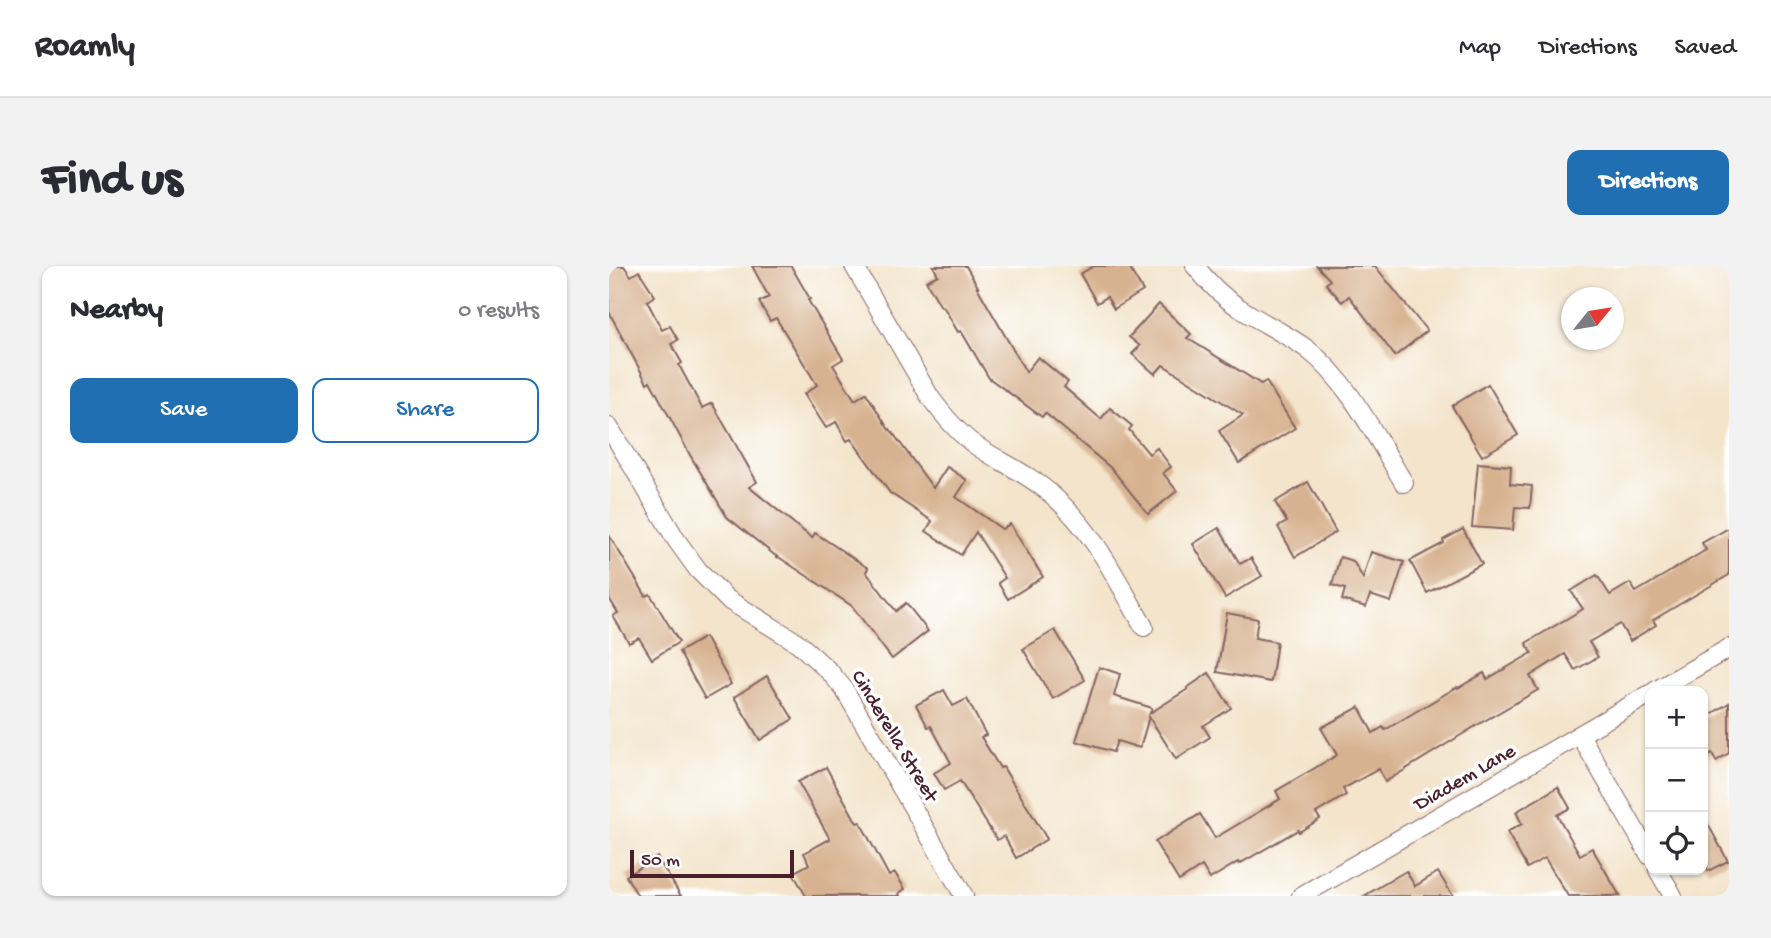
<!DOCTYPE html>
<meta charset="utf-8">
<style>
:root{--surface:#fff;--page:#f2f2f3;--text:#2b2b33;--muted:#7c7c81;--line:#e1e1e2;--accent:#1f6fb2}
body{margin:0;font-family:"Gochi Hand",sans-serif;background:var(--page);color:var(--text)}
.controls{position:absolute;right:21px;bottom:21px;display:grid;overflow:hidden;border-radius:14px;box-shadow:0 2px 5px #0004}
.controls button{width:63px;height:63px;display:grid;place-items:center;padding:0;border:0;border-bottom:2px solid var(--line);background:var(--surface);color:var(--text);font:35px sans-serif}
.compass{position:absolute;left:952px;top:21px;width:63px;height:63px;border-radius:50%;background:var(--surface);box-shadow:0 2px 5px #0004;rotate:60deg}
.scale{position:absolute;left:21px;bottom:18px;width:164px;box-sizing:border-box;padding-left:7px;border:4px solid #4a1f2b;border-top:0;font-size:19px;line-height:24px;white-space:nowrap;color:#4a1f2b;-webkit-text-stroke:5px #fff;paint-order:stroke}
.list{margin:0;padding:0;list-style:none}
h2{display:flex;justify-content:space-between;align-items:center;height:91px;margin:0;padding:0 28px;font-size:30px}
h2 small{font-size:23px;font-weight:400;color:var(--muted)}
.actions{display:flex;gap:14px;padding:21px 28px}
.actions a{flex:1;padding:16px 0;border:2px solid var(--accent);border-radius:14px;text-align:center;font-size:24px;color:var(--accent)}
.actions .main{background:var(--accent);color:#fff}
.icon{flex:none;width:38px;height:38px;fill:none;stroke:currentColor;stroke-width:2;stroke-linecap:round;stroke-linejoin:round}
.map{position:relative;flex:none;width:1120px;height:630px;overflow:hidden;border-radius:14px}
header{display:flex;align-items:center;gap:42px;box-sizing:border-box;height:98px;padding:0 35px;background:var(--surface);border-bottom:2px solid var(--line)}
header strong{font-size:33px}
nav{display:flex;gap:38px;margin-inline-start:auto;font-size:24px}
.intro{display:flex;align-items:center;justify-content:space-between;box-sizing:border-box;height:168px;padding:0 42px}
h1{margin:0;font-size:49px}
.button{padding:18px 32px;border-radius:14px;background:var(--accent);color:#fff;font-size:24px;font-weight:700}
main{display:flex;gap:42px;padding:0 42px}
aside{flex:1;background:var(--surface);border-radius:14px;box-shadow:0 2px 5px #0004}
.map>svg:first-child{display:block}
.building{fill:#d7b290}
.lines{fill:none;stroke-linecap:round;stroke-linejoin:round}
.minor-casing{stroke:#856463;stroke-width:20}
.minor{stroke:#fff;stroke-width:18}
.labels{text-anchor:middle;stroke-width:7;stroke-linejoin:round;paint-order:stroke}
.street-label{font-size:21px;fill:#4a1f2b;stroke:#fff}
</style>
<header>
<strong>Roamly</strong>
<nav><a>Map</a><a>Directions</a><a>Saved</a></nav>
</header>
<div class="intro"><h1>Find us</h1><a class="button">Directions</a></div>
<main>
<aside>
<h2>Nearby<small>0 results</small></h2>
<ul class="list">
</ul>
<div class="actions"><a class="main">Save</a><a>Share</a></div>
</aside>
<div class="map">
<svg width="1120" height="630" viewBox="0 0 1120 630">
<rect width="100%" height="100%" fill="#fff"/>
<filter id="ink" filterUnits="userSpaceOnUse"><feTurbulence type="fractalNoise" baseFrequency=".0143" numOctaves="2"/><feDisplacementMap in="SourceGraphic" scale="14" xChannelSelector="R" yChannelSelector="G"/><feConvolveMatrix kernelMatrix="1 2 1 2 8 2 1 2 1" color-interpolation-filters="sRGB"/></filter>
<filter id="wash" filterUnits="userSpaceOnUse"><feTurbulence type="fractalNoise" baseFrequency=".00686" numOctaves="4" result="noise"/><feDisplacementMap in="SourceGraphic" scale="28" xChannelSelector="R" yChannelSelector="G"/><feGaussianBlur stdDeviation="1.57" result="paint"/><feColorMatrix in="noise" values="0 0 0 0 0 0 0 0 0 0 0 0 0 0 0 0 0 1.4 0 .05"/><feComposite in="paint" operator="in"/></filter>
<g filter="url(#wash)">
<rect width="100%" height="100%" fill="#f3e4cb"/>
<g id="blocks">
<g class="building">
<polygon points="0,0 15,0 22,10 30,5 46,30 38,35 53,64 61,60 69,74 62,78 73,97 70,99 93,142 103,137 148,216 140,221 203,272 206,267 259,302 257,306 287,345 297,337 319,365 283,393 243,340 168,290 168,291 118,251 81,189 41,115 38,117 0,46"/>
<polygon points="143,0 182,0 201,33 199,34 234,93 224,99 246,134 257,127 280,164 281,163 324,222 338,201 358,214 347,231 393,263 401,258 434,311 399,333 389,317 396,312 367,266 352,289 317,265 323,255 281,227 242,173 238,175 227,156 217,162 195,128 208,119 167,52 161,55 150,36 160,31"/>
<polygon points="324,0 357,0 369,21 368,21 417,106 429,91 459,116 455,121 492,153 501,142 523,160 520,164 540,188 548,182 562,201 554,207 568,225 539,248 503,203 436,147 433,151 380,112 352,65 349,66 334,40 332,41 317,15 329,9"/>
<polygon points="485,0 519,0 534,25 505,43 498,31 488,37 471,8"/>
<polygon points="708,0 766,0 818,65 786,90 740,30 733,36 717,18 721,14"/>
<polygon points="550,38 582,68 578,72 652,118 657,115 686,162 630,197 610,165 634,149 554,99 546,108 523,88 531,80 520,71"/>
<polygon points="879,118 909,169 873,190 843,140"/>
<polygon points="869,197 902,200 901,218 923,220 921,242 906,241 904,264 863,261"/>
<polygon points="699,216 727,266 686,291 669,261 678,256 666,236"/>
<polygon points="610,262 631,298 642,292 653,310 616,332 584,278"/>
<polygon points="1120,262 1120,309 1044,354 1047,359 1021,375 1011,358 980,376 989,391 966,404 956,388 921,410 929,424 870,458 776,516 770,503 734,523 737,529 707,547 711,553 690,566 689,564 630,598 629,596 601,613 593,600 570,615 546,576 591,548 606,572 671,533 667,525 728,489 712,462 750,441 764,467 774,461 776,464 848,421 849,422 875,407 878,413 923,387 917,377 974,343 962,325 988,309 1001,329 1021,317 1027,326 1097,284 1093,277"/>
<polygon points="854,263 873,298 818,327 801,295 835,277 834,274"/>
<polygon points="0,269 37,330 41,328 70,376 43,393 30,372 20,377 4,350 9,347 0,332"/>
<polygon points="762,286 795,296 782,336 761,329 757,341 733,334 736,323 723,319 731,291 744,295 754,312"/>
<polygon points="618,347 649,353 646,372 668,376 662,416 608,406"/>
<polygon points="446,364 476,414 444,433 414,383"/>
<polygon points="96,371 122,418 96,433 70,386"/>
<polygon points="490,401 511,408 505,430 543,442 541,447 579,423 578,422 600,407 622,442 594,460 601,471 567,493 540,451 531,482 508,475 504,486 467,475"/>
<polygon points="158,410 184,453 151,474 125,431"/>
<polygon points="335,424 344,440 358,433 377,469 372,471 391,502 394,501 438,573 407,592 395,570 388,574 351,515 335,524 325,507 342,497 322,460 319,461 307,439"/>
<polygon points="1120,437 1120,487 1107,495 1103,487 1094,493 1094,453"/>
<polygon points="217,501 248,557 251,556 280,610 286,607 296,623 290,627 291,630 197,630 184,607 200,598 195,587 221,573 189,516"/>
<polygon points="949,521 961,542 948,549 971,589 983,582 1011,630 959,630 936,592 918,602 898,566 913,558 907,546"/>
<polygon points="1094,549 1119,595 1099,605 1094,596"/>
<polygon points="48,591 72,630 29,630 17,610"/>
<polygon points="797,605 806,620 829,606 844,630 755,630"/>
</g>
</g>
</g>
<g filter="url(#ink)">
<use href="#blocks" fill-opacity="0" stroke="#856463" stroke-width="2"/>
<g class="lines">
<defs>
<g id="minor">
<path d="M245 0 321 131C334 149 348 166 366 179 391 196 420 208 443 229 485 265 508 314 535 361"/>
<path d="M586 0C598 15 612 30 629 41 651 56 676 67 698 83 739 114 768 173 795 217"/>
<polyline points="0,161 68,275 89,304 118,333 189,377 221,406 235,423 355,630"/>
<polyline points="1046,425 1120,382"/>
<polyline points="971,469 1041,590"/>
<polyline points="1049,604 1064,630"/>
<polyline points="692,630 1041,428"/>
</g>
</defs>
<use href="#minor" class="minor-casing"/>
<use href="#minor" class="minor"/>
</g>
</g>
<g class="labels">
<g class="street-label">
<text transform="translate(287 469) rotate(59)" y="7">Cinderella Street</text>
<text transform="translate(855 510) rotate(-30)" y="7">Diadem Lane</text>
</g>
</g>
</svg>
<div class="controls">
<button>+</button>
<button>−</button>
<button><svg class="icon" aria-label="locate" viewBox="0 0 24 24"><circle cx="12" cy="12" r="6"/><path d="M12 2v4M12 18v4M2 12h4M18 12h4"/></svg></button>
</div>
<svg class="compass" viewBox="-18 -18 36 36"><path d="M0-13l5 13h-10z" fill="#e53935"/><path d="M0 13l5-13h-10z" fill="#7c7c81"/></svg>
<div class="scale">50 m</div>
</div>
</main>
